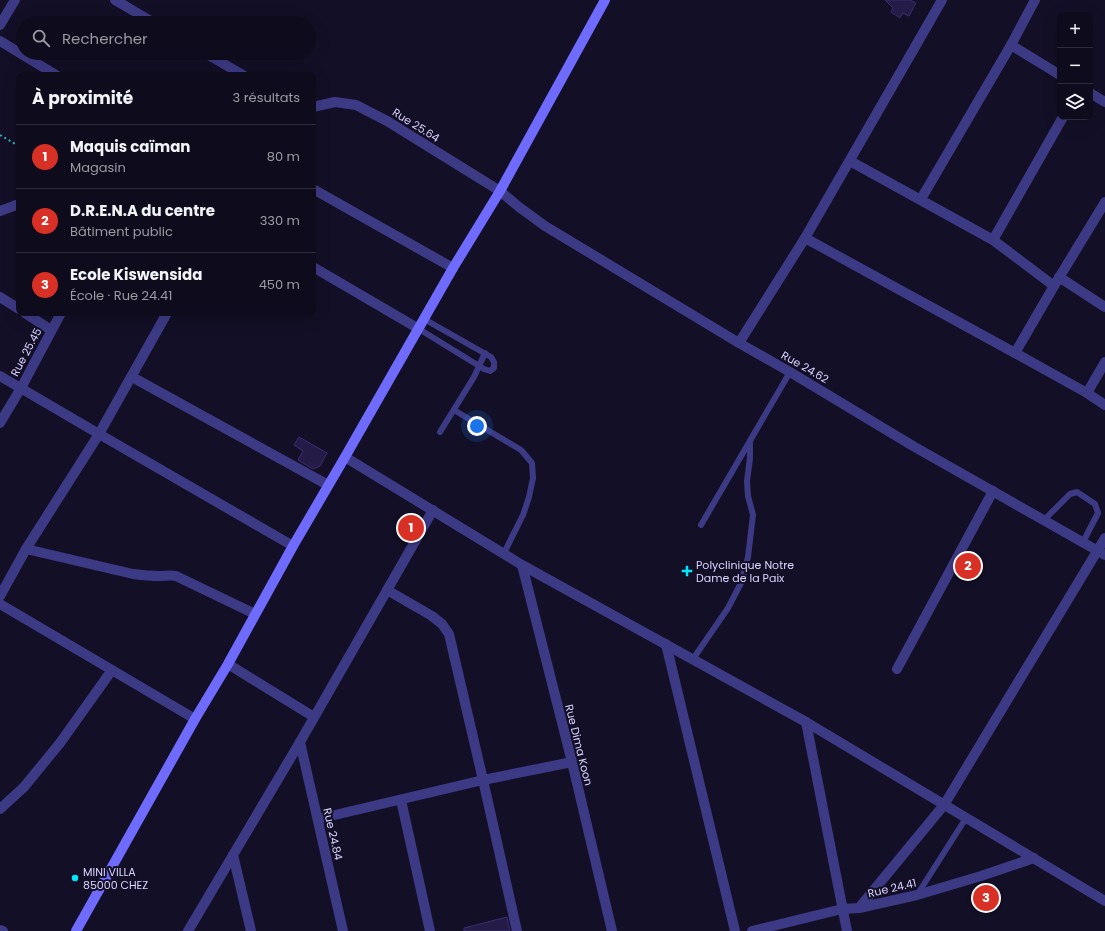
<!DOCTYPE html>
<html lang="fr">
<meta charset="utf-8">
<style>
:root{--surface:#0e0b1c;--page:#171425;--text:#f1f3f6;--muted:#9b9ba3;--line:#2e2b3b;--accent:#d93025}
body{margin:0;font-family:Poppins,sans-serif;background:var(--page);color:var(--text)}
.controls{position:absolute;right:12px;top:12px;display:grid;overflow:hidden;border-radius:8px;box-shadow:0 4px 16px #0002}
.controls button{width:36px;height:36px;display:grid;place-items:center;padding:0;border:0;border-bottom:1px solid var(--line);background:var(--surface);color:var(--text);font:20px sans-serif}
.you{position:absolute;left:477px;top:426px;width:14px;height:14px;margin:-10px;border:3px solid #fff;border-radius:50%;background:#1a73e8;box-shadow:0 0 0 6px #1a73e833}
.badge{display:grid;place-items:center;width:26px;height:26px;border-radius:50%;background:var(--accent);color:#fff;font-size:13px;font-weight:700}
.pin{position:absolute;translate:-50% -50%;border:2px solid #fff;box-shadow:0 1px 4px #0006}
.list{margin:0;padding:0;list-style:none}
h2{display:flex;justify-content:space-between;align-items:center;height:52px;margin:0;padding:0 16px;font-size:17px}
h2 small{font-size:13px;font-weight:400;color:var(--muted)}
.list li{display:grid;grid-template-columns:26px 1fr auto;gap:12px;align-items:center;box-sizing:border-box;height:64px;padding:0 16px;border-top:1px solid var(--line)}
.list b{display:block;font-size:15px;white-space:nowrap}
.list p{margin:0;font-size:13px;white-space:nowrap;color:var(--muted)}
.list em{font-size:13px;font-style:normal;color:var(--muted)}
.icon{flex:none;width:22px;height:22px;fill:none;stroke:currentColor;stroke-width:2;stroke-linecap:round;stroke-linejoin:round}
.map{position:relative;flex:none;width:1105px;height:931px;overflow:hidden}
.search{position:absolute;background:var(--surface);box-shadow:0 4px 16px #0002;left:16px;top:16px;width:300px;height:44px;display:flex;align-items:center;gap:10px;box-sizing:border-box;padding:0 14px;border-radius:22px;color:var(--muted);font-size:15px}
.panel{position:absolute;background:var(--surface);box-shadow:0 4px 16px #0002;left:16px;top:72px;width:300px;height:244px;border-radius:8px}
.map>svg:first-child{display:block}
.building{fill:#241b47;stroke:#3b2d73}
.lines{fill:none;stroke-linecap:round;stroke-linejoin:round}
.path{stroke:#2fb8b0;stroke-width:2;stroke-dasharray:2 3;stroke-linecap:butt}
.lane{stroke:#3d3a85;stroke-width:6}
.street{stroke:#3d3a85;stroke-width:10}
.secondary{stroke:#6f6bff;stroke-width:10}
.poi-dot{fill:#00e5ff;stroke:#130f26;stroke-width:1.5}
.labels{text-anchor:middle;stroke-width:4;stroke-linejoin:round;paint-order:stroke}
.street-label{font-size:11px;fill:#d9d4ff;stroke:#130f26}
.poi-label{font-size:11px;fill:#d9d4ff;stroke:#130f26;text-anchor:start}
</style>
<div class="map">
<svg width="1105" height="931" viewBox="0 0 1105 931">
<rect width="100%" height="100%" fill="#130f26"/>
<g class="building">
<polygon points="885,0 910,0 916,3 909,16 903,13 900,18 891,12 893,8"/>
<polygon points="299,437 327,453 320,466 313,469 298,460 303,451 294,445"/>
<polygon points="507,917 510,931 464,931 464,928"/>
</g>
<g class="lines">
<polyline class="path" points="0,135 19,146"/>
<g class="lane">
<polyline points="419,329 484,369 490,371 494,368 494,362 491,357 424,319"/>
<polyline points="454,410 521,450 532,463 533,478 529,497 523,515 504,553"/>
<polyline points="440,432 474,377 485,353"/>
<polyline points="1044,520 1070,494 1077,492 1095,504 1098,513 1083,542"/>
<polyline points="701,525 790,372"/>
<polyline points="693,659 728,608 741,583 748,557 753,515 748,496 747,481 750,458 750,441"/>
<polyline points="917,895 966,818"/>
</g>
<g class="street">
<polyline points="115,0 154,23"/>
<polyline points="0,25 15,0"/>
<polyline points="0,41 56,75"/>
<polyline points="1011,45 1060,75"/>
<polyline points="205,53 243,75"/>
<polyline points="1090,93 1105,102"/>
<polyline points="313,107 335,102 356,105 387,121 500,191 519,207 545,226 739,343 790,372 913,446 1105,555"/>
<polyline points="850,161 993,240 1054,286"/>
<polyline points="313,189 453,268"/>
<polyline points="921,199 1011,45 1035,0"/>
<polyline points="0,211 19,204"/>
<polyline points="805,238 1015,353 1087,393 1105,405"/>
<polyline points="993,240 1063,117"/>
<polyline points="313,267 419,329"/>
<polyline points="1059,277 1105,307"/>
<polyline points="0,297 19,309"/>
<polyline points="25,313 51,330"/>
<polyline points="739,343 805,238 942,0"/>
<polyline points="1015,353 1054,286 1105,202"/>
<polyline points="0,376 99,434 293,546"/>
<polyline points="132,377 328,485"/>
<polyline points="1087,393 1105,362"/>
<polyline points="0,423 21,388 61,313"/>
<polyline points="345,457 522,565 806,722 1105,901"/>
<path d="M26 549 133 574C141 575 150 576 159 576 165 576 170 575 176 576L255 614"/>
<polyline points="522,565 572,762 612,931"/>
<polyline points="387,590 432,616 442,624 449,634 483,780 517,931"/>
<polyline points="0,596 26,549 99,434 167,313"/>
<polyline points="0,604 195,719"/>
<polyline points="666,644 735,931"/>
<polyline points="228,664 314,717"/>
<polyline points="897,669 993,491"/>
<polyline points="806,722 847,931"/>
<polyline points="300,742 343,931"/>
<polyline points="401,800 430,931"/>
<polyline points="0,809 24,787 60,743 112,670"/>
<polyline points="318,819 483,780 572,762"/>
<polyline points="233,855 251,931"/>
<polyline points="859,908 944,805 1105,538"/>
<polyline points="0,930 3,931"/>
<polyline points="188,931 300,742 433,510"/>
<polyline points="752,931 842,909 859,908 917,895 981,876 1034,858"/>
</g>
<polyline class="secondary" points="76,931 195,719 228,664 293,546 345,457 453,268 500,191 605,0"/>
</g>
<g class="poi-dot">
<path d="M685 565h4v4h4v4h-4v4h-4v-4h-4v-4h4z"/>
<circle cx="75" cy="878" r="4"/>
</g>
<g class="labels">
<g class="street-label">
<text transform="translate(416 125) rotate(32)" y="4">Rue 25.64</text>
<text transform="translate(26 352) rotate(-62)" y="4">Rue 25.45</text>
<text transform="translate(805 367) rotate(30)" y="4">Rue 24.62</text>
<text transform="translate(579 745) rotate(76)" y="4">Rue Dima Koon</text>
<text transform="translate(333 834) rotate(77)" y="4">Rue 24.84</text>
<text transform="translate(892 888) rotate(-13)" y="4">Rue 24.41</text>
</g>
<g class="poi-label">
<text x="696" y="569">Polyclinique Notre<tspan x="696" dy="13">Dame de la Paix</tspan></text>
<text x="83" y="876">MINI VILLA<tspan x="83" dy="13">85000 CHEZ</tspan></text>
</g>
</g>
</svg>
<div class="controls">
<button>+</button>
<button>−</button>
<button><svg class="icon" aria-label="layers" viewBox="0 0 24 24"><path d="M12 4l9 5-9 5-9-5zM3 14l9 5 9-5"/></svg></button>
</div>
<div class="you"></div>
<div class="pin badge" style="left:411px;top:528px">1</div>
<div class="pin badge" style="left:968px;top:566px">2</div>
<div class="pin badge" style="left:986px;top:898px">3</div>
<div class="search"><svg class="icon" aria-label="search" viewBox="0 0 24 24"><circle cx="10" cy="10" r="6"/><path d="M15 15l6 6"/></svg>Rechercher</div>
<section class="panel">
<h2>À proximité<small>3 résultats</small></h2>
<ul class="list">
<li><span class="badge">1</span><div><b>Maquis caïman</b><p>Magasin</p></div><em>80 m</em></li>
<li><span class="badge">2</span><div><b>D.R.E.N.A du centre</b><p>Bâtiment public</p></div><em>330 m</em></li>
<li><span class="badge">3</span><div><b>Ecole Kiswensida</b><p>École · Rue 24.41</p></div><em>450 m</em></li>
</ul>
</section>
</div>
